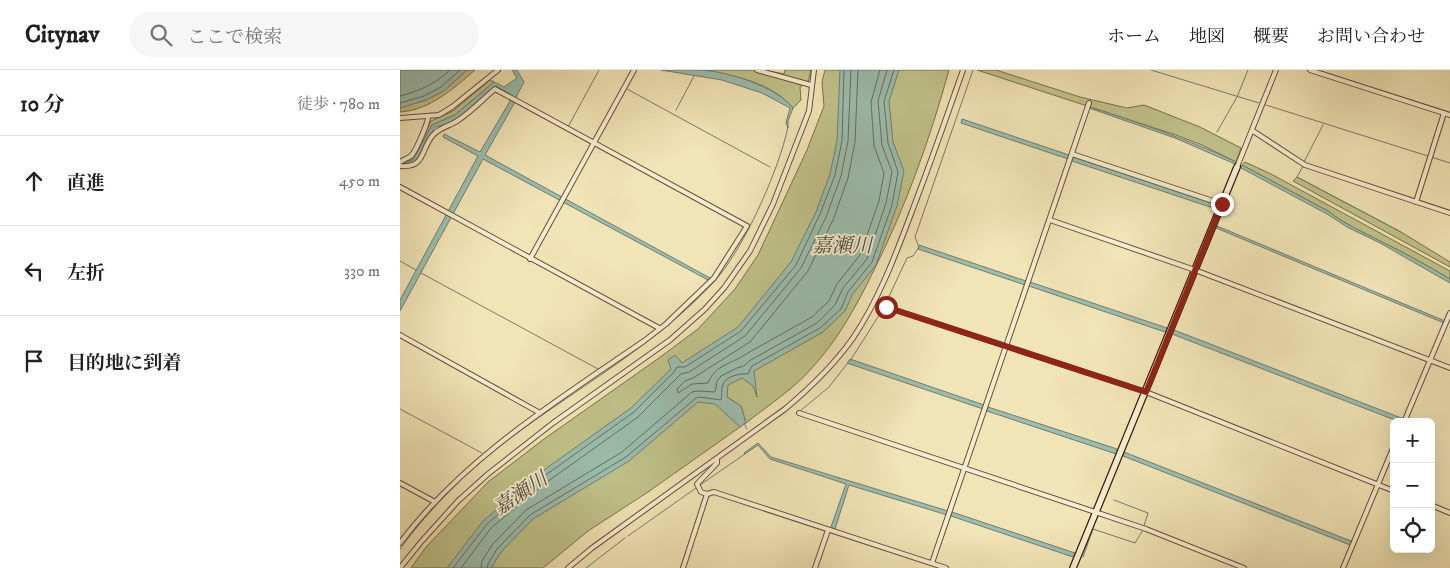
<!DOCTYPE html>
<html lang="ja">
<meta charset="utf-8">
<style>
:root{--surface:#fff;--page:#f6f6f6;--text:#202124;--muted:#757577;--line:#e0e0e0}
body{margin:0;font-family:"IM FELL DW Pica","Noto Serif JP",serif;background:var(--page);color:var(--text)}
.controls{position:absolute;right:15px;bottom:15px;display:grid;overflow:hidden;border-radius:8px;box-shadow:0 5px 20px #0002}
.controls button{width:45px;height:45px;display:grid;place-items:center;padding:0;border:0;border-bottom:1px solid var(--line);background:var(--surface);color:var(--text);font:25px sans-serif}
.stop{position:absolute;width:15px;height:15px;margin:-11px;border:4px solid #8f2418;border-radius:50%;background:#fff}
.stop.end{background:#8f2418;border-color:#fff;box-shadow:0 1px 5px #0008}
.list{margin:0;padding:0;list-style:none}
h2{display:flex;justify-content:space-between;align-items:center;height:65px;margin:0;padding:0 20px;font-size:21px}
h2 small{font-size:16px;font-weight:400;color:var(--muted)}
.list li{display:grid;grid-template-columns:32px 1fr auto;gap:15px;align-items:center;box-sizing:border-box;height:90px;padding:0 20px;border-top:1px solid var(--line)}
.list b{display:block;font-size:19px;white-space:nowrap}
.list em{font-size:16px;font-style:normal;color:var(--muted)}
.icon{flex:none;width:28px;height:28px;fill:none;stroke:currentColor;stroke-width:2;stroke-linecap:round;stroke-linejoin:round}
.map{position:relative;flex:none;width:1050px;height:498px;overflow:hidden}
header{display:flex;align-items:center;gap:30px;box-sizing:border-box;height:70px;padding:0 25px;background:var(--surface);border-bottom:1px solid var(--line)}
header strong{font-size:24px}
nav{display:flex;gap:28px;margin-inline-start:auto;font-size:18px}
.search{width:350px;height:45px;background:var(--page);display:flex;align-items:center;gap:12px;box-sizing:border-box;padding:0 18px;border-radius:28px;color:var(--muted);font-size:19px}
main{display:flex}
aside{flex:1;background:var(--surface)}
.map>svg:first-child{display:block}
.green{fill:#c0c28a;stroke:#7b6f4a}
.water{fill:#9bbeaf;stroke:#737d6d}
.lines{fill:none;stroke-linecap:round;stroke-linejoin:round}
.shore{stroke:#686d5c;stroke-width:1}
.stream{stroke:#737d6d;stroke-width:1}
.street-casing{stroke:#654e35;stroke-width:6}
.secondary-casing{stroke:#361c0a;stroke-width:8}
.street{stroke:#f6edd0;stroke-width:4}
.secondary{stroke:#f6edd0;stroke-width:5.5}
.route{stroke:#8f2418;stroke-width:6}
.labels{text-anchor:middle;stroke-width:4;stroke-linejoin:round;paint-order:stroke}
.water-label{font-size:20px;font-style:italic;fill:#544d3c;stroke:#f6edd0}
</style>
<header>
<strong>Citynav</strong>
<div class="search"><svg class="icon" aria-label="search" viewBox="0 0 24 24"><circle cx="10" cy="10" r="6"/><path d="M15 15l6 6"/></svg>ここで検索</div>
<nav><a>ホーム</a><a>地図</a><a>概要</a><a>お問い合わせ</a></nav>
</header>
<main>
<aside>
<h2>10 分<small>徒歩 · 780 m</small></h2>
<ul class="list">
<li><svg class="icon" aria-label="ahead" viewBox="0 0 24 24"><path d="M12 20V5M6 11l6-6 6 6"/></svg><div><b>直進</b></div><em>450 m</em></li>
<li><svg class="icon" aria-label="left" viewBox="0 0 24 24"><path d="M17 20v-9H6M10 6l-5 5 5 5"/></svg><div><b>左折</b></div><em>330 m</em></li>
<li><svg class="icon" aria-label="arrive" viewBox="0 0 24 24"><path d="M6 21V4h12l-3 4 3 4H6"/></svg><div><b>目的地に到着</b></div></li>
</ul>
</aside>
<div class="map">
<svg width="1050" height="498" viewBox="0 0 1050 498">
<rect width="100%" height="100%" fill="#f1e4b6"/>
<filter id="stains"><feTurbulence type="fractalNoise" baseFrequency=".004" numOctaves="4"/><feColorMatrix values="0 0 0 0 .2 0 0 0 0 .09 0 0 0 0 .02 0 0 0 .5 -.17"/></filter>
<radialGradient id="worn" r=".72"><stop offset=".6" stop-color="#630" stop-opacity="0"/><stop offset="1" stop-color="#630" stop-opacity=".3"/></radialGradient>
<g class="green">
<path d="M67 0H75C53 19 30 40 0 42V34C30 34 46 19 67 0Z"/>
<path d="M301 0H364L384 4 385 0H411L408 12 400 17 401 30 393 38C371 12 333 5 301 0Z"/>
<polygon points="425,0 448,0 439,185 276,303 53,498 11,498 26,477 88,412 144,369 259,288 298,259 335,219 358,185 407,80 424,36 422,12"/>
<path d="M480 0H549C530 69 506 136 474 200 457 235 438 270 411 299 395 318 366 337 346 353L341 336 327 327 322 313 350 298Z"/>
<polygon points="577,0 596,0 680,27 727,38 744,35 800,57 841,78 836,92 802,75 776,65"/>
<path d="M90 10 94 12 55 45 32 55C24 67 21 88 7 92L14 85 31 51 53 41Z"/>
<path d="M845 92 871 104 1050 201V209C1028 196 1005 183 982 172 963 162 944 154 928 141L842 95Z"/>
<polygon points="897,107 1001,162 1050,192 1050,197 893,111"/>
<path d="M301 325C317 331 332 342 340 357L248 422 188 461 143 498H85L135 443Z"/>
</g>
<g class="water">
<polygon points="0,0 67,0 44,21 26,30 0,38"/>
<path d="M112 0H117L124 12 114 31 115 32 85 85 310 208 308 210 83 89 0 241V230L78 86 43 67 44 64 80 82 113 26 96 16C78 31 59 53 35 57L18 89C12 94 7 94 0 93V90L7 92 13 90 32 55 55 45 94 12 104 17 117 8Z"/>
<path d="M261 0C274 0 288 0 301 0 329 2 375 16 393 38L388 51V58L386 53 390 38 362 23 322 10Z"/>
<polygon points="440,0 499,0 489,31 493,72 504,101 497,136 476,195 452,225 445,241 423,262 354,301 357,327 353,316 342,308 328,315 327,327 341,336 346,353 340,357 315,334 298,332 229,391 133,449 101,482 91,498 47,498 83,451 137,405 231,338 271,299 268,290 275,285 282,293 338,257 391,192 416,142 430,104 437,71"/>
<path d="M690 37C739 53 788 69 836 92L835 94 775 68 689 38Z"/>
<polygon points="562,49 669,85 668,89 561,53"/>
<polygon points="673,87 818,135 816,139 672,91"/>
<path d="M842 95 928 141C944 154 963 162 982 172 1005 183 1028 196 1050 209V213L980 173 947 157 927 144 841 98Z"/>
<polygon points="817,156 1045,251 1044,253 816,158"/>
<polygon points="519,175 626,211 625,215 518,179"/>
<polygon points="630,212 767,258 765,262 629,216"/>
<polygon points="774,260 1004,349 1002,352 1000,352 772,264"/>
<polygon points="450,289 584,335 583,339 447,293"/>
<polygon points="588,337 717,379 716,384 587,341"/>
<polygon points="358,373 371,387 548,441 547,445 449,415 435,459 431,457 446,414 370,389 358,375 345,384 344,383"/>
<polygon points="724,382 951,471 950,475 723,386"/>
<polygon points="552,442 675,483 673,487 551,446"/>
</g>
<g class="lines">
<g class="shore">
<path d="M458 0 455 72 448 108 433 150 408 201 350 272 293 308 285 311 277 319 278 323 292 314 308 313C316 294 330 295 346 284L412 247 429 231 437 214 460 185 479 131 484 103 474 76 471 32 480 0"/>
<path d="M0 26C21 20 34 15 50 0"/>
<polyline points="0,33 24,26 41,17 60,0"/>
<polyline points="53,498 87,454 140,409 234,342 274,302 277,297 285,297 341,261 396,195 420,144 435,105 442,71 444,0"/>
<polyline points="61,498 91,458 144,414 238,347 281,304 289,302 345,266 401,198 426,147 441,106 448,71 451,0"/>
<polyline points="81,498 82,491 92,475 126,440 222,382 292,322 299,321 315,322 317,311 321,306 337,298 344,296 349,291 417,253 435,235 443,218 467,189 486,133 492,102 482,75 478,31 487,0"/>
<path d="M87 498 88 494 97 479 130 445 226 387 296 328 299 327 321 330C322 326 321 319 323 314 326 306 341 303 348 304L352 296 420 258 441 239 448 222 472 192 492 135 498 102 488 73 484 31 494 0"/>
</g>
<g class="stream">
<polyline points="751,0 859,33"/>
<polyline points="227,19 370,97"/>
<polyline points="860,34 874,0"/>
<polyline points="866,35 1050,93"/>
<polyline points="276,40 294,6"/>
<polyline points="168,57 199,0"/>
<polyline points="850,59 859,38"/>
<polyline points="817,62 837,27 848,0"/>
<polyline points="904,92 923,55"/>
<polyline points="903,96 897,107 1001,162"/>
<polyline points="0,191 16,200"/>
<polyline points="21,203 198,299"/>
<polyline points="485,235 507,188 513,186 519,177 515,167 573,0"/>
<polyline points="450,291 483,239"/>
<polyline points="0,339 82,383"/>
<polyline points="400,341 429,317 447,294"/>
<polyline points="344,353 347,359"/>
<polyline points="300,415 345,384"/>
<polyline points="714,430 748,443 744,456"/>
<polyline points="228,466 296,418"/>
<path d="M0 479C31 437 68 400 109 369 177 318 254 276 313 213 343 181 379 100 388 57"/>
<polyline points="683,487 693,459 735,473 743,460"/>
<polyline points="186,498 225,468"/>
</g>
<defs>
<g id="street">
<polyline points="357,0 411,15"/>
<polyline points="910,0 1050,45"/>
<polyline points="0,48 39,45 52,37 98,0"/>
<polyline points="853,61 905,95 1050,143"/>
<polyline points="672,84 822,134"/>
<path d="M0 92C3 90 8 88 11 86 16 81 28 53 28 47"/>
<path d="M0 96C26 98 20 80 33 65 39 58 49 56 57 51 71 42 83 29 95 19L347 156 314 208 266 254 244 271C157 331 65 387 0 473"/>
<polyline points="837,97 876,0"/>
<polyline points="0,117 259,258"/>
<polyline points="1016,132 1044,43"/>
<polyline points="650,150 795,200 1050,298"/>
<polyline points="130,189 234,0"/>
<polyline points="486,237 746,322 994,421"/>
<polyline points="0,265 140,343"/>
<polyline points="399,343 746,459 844,498"/>
<polyline points="1004,352 1050,243"/>
<polyline points="317,389 317,393 297,414 301,422 307,424 314,422 546,498"/>
<polyline points="0,413 35,432"/>
<polyline points="1031,435 1050,443"/>
<polyline points="532,493 689,33"/>
<polyline points="0,498 21,472 58,431 88,404 153,353 270,270 305,239 324,218 350,181 373,134 409,41 414,0"/>
<path d="M168 498 192 478 385 339C410 318 434 295 453 268 480 228 497 181 514 136 531 91 547 46 563 0"/>
<polyline points="283,498 307,424"/>
<polyline points="415,498 428,460"/>
<polyline points="943,498 994,376"/>
</g>
<polyline id="secondary" points="673,498 837,97"/>
</defs>
<use href="#street" class="street-casing"/>
<use href="#secondary" class="secondary-casing"/>
<use href="#street" class="street"/>
<use href="#secondary" class="secondary"/>
</g>
<g class="lines">
<polyline class="route" points="486,237 746,322 822,134"/>
</g>
<g class="labels">
<g class="water-label">
<text x="442" y="182">嘉瀬川</text>
<text transform="translate(120 423) rotate(-34)" y="7">嘉瀬川</text>
</g>
</g>
<rect width="100%" height="100%" filter="url(#stains)"/>
<rect width="100%" height="100%" fill="url(#worn)"/>
</svg>
<div class="controls">
<button>+</button>
<button>−</button>
<button><svg class="icon" aria-label="locate" viewBox="0 0 24 24"><circle cx="12" cy="12" r="6"/><path d="M12 2v4M12 18v4M2 12h4M18 12h4"/></svg></button>
</div>
<div class="stop" style="left:486px;top:237px"></div>
<div class="stop end" style="left:822px;top:134px"></div>
</div>
</main>
